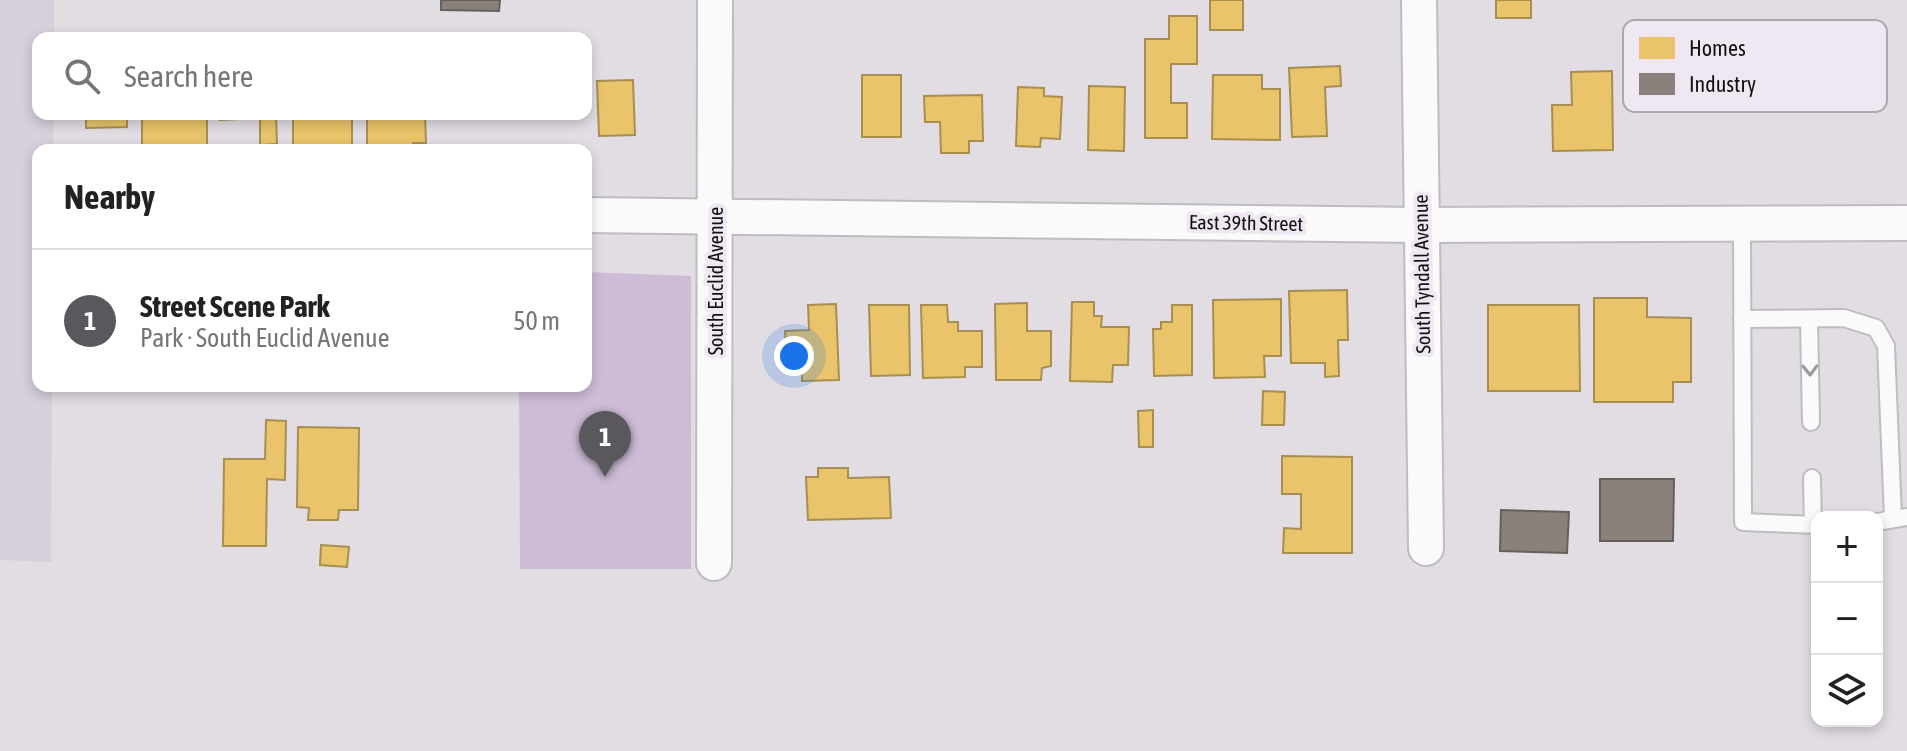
<!DOCTYPE html>
<meta charset="utf-8">
<style>
:root{--surface:#fff;--page:#f6f6f6;--text:#222;--muted:#767676;--line:#e0e0e0;--accent:#5a585c}
body{margin:0;font-family:"Asap Condensed",sans-serif;background:var(--page);color:var(--text)}
.controls{position:absolute;right:24px;bottom:24px;display:grid;overflow:hidden;border-radius:16px;box-shadow:0 4px 12px #0003}
.controls button{width:72px;height:72px;display:grid;place-items:center;padding:0;border:0;border-bottom:2px solid var(--line);background:var(--surface);color:var(--text);font:40px sans-serif}
.you{position:absolute;left:794px;top:356px;width:28px;height:28px;margin:-20px;border:6px solid #fff;border-radius:50%;background:#1a73e8;box-shadow:0 0 0 12px #1a73e833}
.badge{display:grid;place-items:center;width:52px;height:52px;border-radius:50%;background:var(--accent);color:#fff;font-size:26px;font-weight:700}
.pin{position:absolute;translate:-50% -66px;filter:drop-shadow(0 2px 4px #0008)}
.pin::after{content:'';position:absolute;top:42px;width:28px;height:24px;background:inherit;clip-path:polygon(0 0,100% 0,50% 100%)}
.list{margin:0;padding:0;list-style:none}
h2{display:flex;justify-content:space-between;align-items:center;height:104px;margin:0;padding:0 32px;font-size:34px}
h2 small{font-size:26px;font-weight:400;color:var(--muted)}
.list li{display:grid;grid-template-columns:52px 1fr auto;gap:24px;align-items:center;box-sizing:border-box;height:144px;padding:0 32px;border-top:2px solid var(--line)}
.list b{display:block;font-size:30px;white-space:nowrap}
.list p{margin:0;font-size:26px;white-space:nowrap;color:var(--muted)}
.list em{font-size:26px;font-style:normal;color:var(--muted)}
.icon{flex:none;width:44px;height:44px;fill:none;stroke:currentColor;stroke-width:2;stroke-linecap:round;stroke-linejoin:round}
.map{position:relative;flex:none;width:1907px;height:751px;overflow:hidden}
.search{position:absolute;background:var(--surface);box-shadow:0 4px 12px #0003;left:32px;top:32px;width:560px;height:88px;display:flex;align-items:center;gap:20px;box-sizing:border-box;padding:0 28px;border-radius:16px;color:var(--muted);font-size:30px}
.panel{position:absolute;background:var(--surface);box-shadow:0 4px 12px #0003;left:32px;top:144px;width:560px;height:248px;border-radius:16px}
.map>svg:first-child{display:block}
.built{fill:#d7cfdb}
.green{fill:#cebcd7}
.homes{fill:#e9c46a;stroke:#a88e50;stroke-width:2}
.industry{fill:#8a817c;stroke:#665f5c;stroke-width:2}
.lines{fill:none;stroke-linecap:round;stroke-linejoin:round}
.service-casing{stroke:#bebcc0;stroke-width:20}
.minor-casing{stroke:#bebcc0;stroke-width:38}
.service{stroke:#fafafb;stroke-width:16}
.minor{stroke:#fafafb;stroke-width:34}
.oneway{stroke:#9d9c9e}
.labels{text-anchor:middle;stroke-width:8;stroke-linejoin:round;paint-order:stroke}
.street-label{font-size:20px;fill:#121013;stroke:#efe8f2}
.key{fill:#efe8f2;stroke:#ada7af;stroke-width:2}
.key-label{font-size:22px;fill:#121013}
</style>
<div class="map">
<svg width="1907" height="751" viewBox="0 0 1907 751">
<rect width="100%" height="100%" fill="#e1dde3"/>
<polygon class="built" points="0,0 54,0 54,38 38,38 38,114 54,114 53,150 38,150 38,386 52,386 51,562 0,560"/>
<polygon class="green" points="586,272 691,276 691,569 520,569 519,386 586,386"/>
<g class="homes">
<rect x="1210" y="0" width="33" height="30"/>
<rect x="1496" y="0" width="35" height="18"/>
<polygon points="1169,16 1197,16 1197,64 1171,64 1171,103 1187,103 1187,138 1145,138 1145,39 1169,39"/>
<polygon points="1340,66 1341,86 1325,87 1327,136 1292,137 1289,68"/>
<polygon points="1612,71 1613,150 1553,151 1552,105 1572,105 1571,72"/>
<rect x="862" y="75" width="39" height="62"/>
<polygon points="1213,75 1262,75 1262,89 1280,89 1280,140 1212,139"/>
<polygon points="633,80 635,135 599,136 597,81"/>
<polygon points="1089,86 1125,87 1124,151 1088,150"/>
<polygon points="1018,87 1044,88 1044,96 1062,97 1060,139 1041,138 1040,147 1016,146"/>
<polygon points="982,95 983,141 969,141 969,153 941,153 940,122 925,122 924,96"/>
<polygon points="86,114 127,114 127,127 86,128"/>
<rect x="142" y="114" width="65" height="36"/>
<polygon points="220,114 276,114 277,144 260,145 260,118 220,120"/>
<polygon points="293,114 352,114 352,146 293,147"/>
<polygon points="367,114 425,114 426,143 413,143 413,150 367,150"/>
<polygon points="1347,290 1348,340 1338,340 1339,376 1325,377 1325,363 1291,363 1289,291"/>
<polygon points="1594,298 1647,298 1647,317 1691,318 1691,382 1673,382 1673,402 1594,402"/>
<polygon points="1281,299 1281,356 1264,356 1265,377 1214,378 1213,300"/>
<polygon points="1072,302 1094,302 1094,316 1102,316 1101,327 1129,327 1128,365 1113,365 1112,382 1070,381"/>
<polygon points="1027,303 1027,331 1051,331 1051,366 1042,368 1041,380 996,380 995,304"/>
<polygon points="836,304 839,380 802,381 802,364 787,365 785,331 809,330 808,305"/>
<polygon points="869,305 909,305 910,375 871,376"/>
<polygon points="921,305 947,305 948,322 958,322 958,331 982,331 982,367 965,367 965,377 923,378"/>
<polygon points="1172,305 1192,305 1192,375 1154,376 1153,329 1161,329 1161,322 1172,322"/>
<polygon points="1488,305 1579,305 1580,391 1488,391"/>
<polygon points="1263,391 1285,392 1284,425 1262,425"/>
<polygon points="1153,410 1153,447 1139,447 1138,411"/>
<polygon points="266,420 286,421 285,480 267,479 266,546 223,546 224,459 265,459"/>
<polygon points="298,427 359,428 358,510 339,510 338,520 308,520 309,508 297,507"/>
<polygon points="1282,456 1352,457 1352,553 1283,553 1284,528 1301,529 1301,494 1282,494"/>
<polygon points="818,468 848,468 848,478 889,477 891,518 808,520 806,477 818,477"/>
<polygon points="321,545 349,547 347,567 320,565"/>
</g>
<g class="industry">
<polygon points="441,0 500,0 499,11 441,10"/>
<polygon points="1600,479 1674,479 1673,541 1600,541"/>
<polygon points="1501,510 1569,512 1567,553 1500,551"/>
</g>
<g class="lines">
<defs>
<g id="service">
<polyline points="1742,223 1743,522 1817,525"/>
<polyline points="1742,319 1844,318 1876,328 1886,346 1893,517"/>
<polyline points="1809,319 1811,422"/>
<polyline points="1812,478 1813,525"/>
<polyline points="1877,522 1907,517"/>
</g>
<g id="minor">
<polyline points="1419,0 1426,548"/>
<polyline points="586,215 1421,225 1907,223"/>
<polyline points="714,563 715,0"/>
</g>
</defs>
<use href="#service" class="service-casing"/>
<use href="#minor" class="minor-casing"/>
<use href="#service" class="service"/>
<use href="#minor" class="minor"/>
</g>
<defs><path id="oneway-chevron" d="M-2-3.5L2.5 0L-2 3.5" fill="none" stroke-width="1.6" stroke-linecap="round" stroke-linejoin="round" transform="scale(2)"/></defs>
<use class="oneway" href="#oneway-chevron" transform="translate(1810 370) rotate(89)"/>
<g class="labels">
<g class="street-label">
<text transform="translate(1246 223) rotate(1)" y="7">East 39th Street</text>
<text transform="translate(1422 274) rotate(-91)" y="7">South Tyndall Avenue</text>
<text transform="translate(716 281) rotate(-90)" y="7">South Euclid Avenue</text>
</g>
</g>
<rect x="1623" y="20" width="264" height="92" rx="12" class="key"/>
<rect x="1639" y="37" width="36" height="22" fill="#e9c46a"/>
<rect x="1639" y="73" width="36" height="22" fill="#8a817c"/>
<g class="key-label">
<text x="1689" y="56">Homes</text>
<text x="1689" y="92">Industry</text>
</g>
</svg>
<div class="controls">
<button>+</button>
<button>−</button>
<button><svg class="icon" aria-label="layers" viewBox="0 0 24 24"><path d="M12 4l9 5-9 5-9-5zM3 14l9 5 9-5"/></svg></button>
</div>
<div class="you"></div>
<div class="pin badge" style="left:605px;top:477px">1</div>
<div class="search"><svg class="icon" aria-label="search" viewBox="0 0 24 24"><circle cx="10" cy="10" r="6"/><path d="M15 15l6 6"/></svg>Search here</div>
<section class="panel">
<h2>Nearby<small></small></h2>
<ul class="list">
<li><span class="badge">1</span><div><b>Street Scene Park</b><p>Park · South Euclid Avenue</p></div><em>50 m</em></li>
</ul>
</section>
</div>
